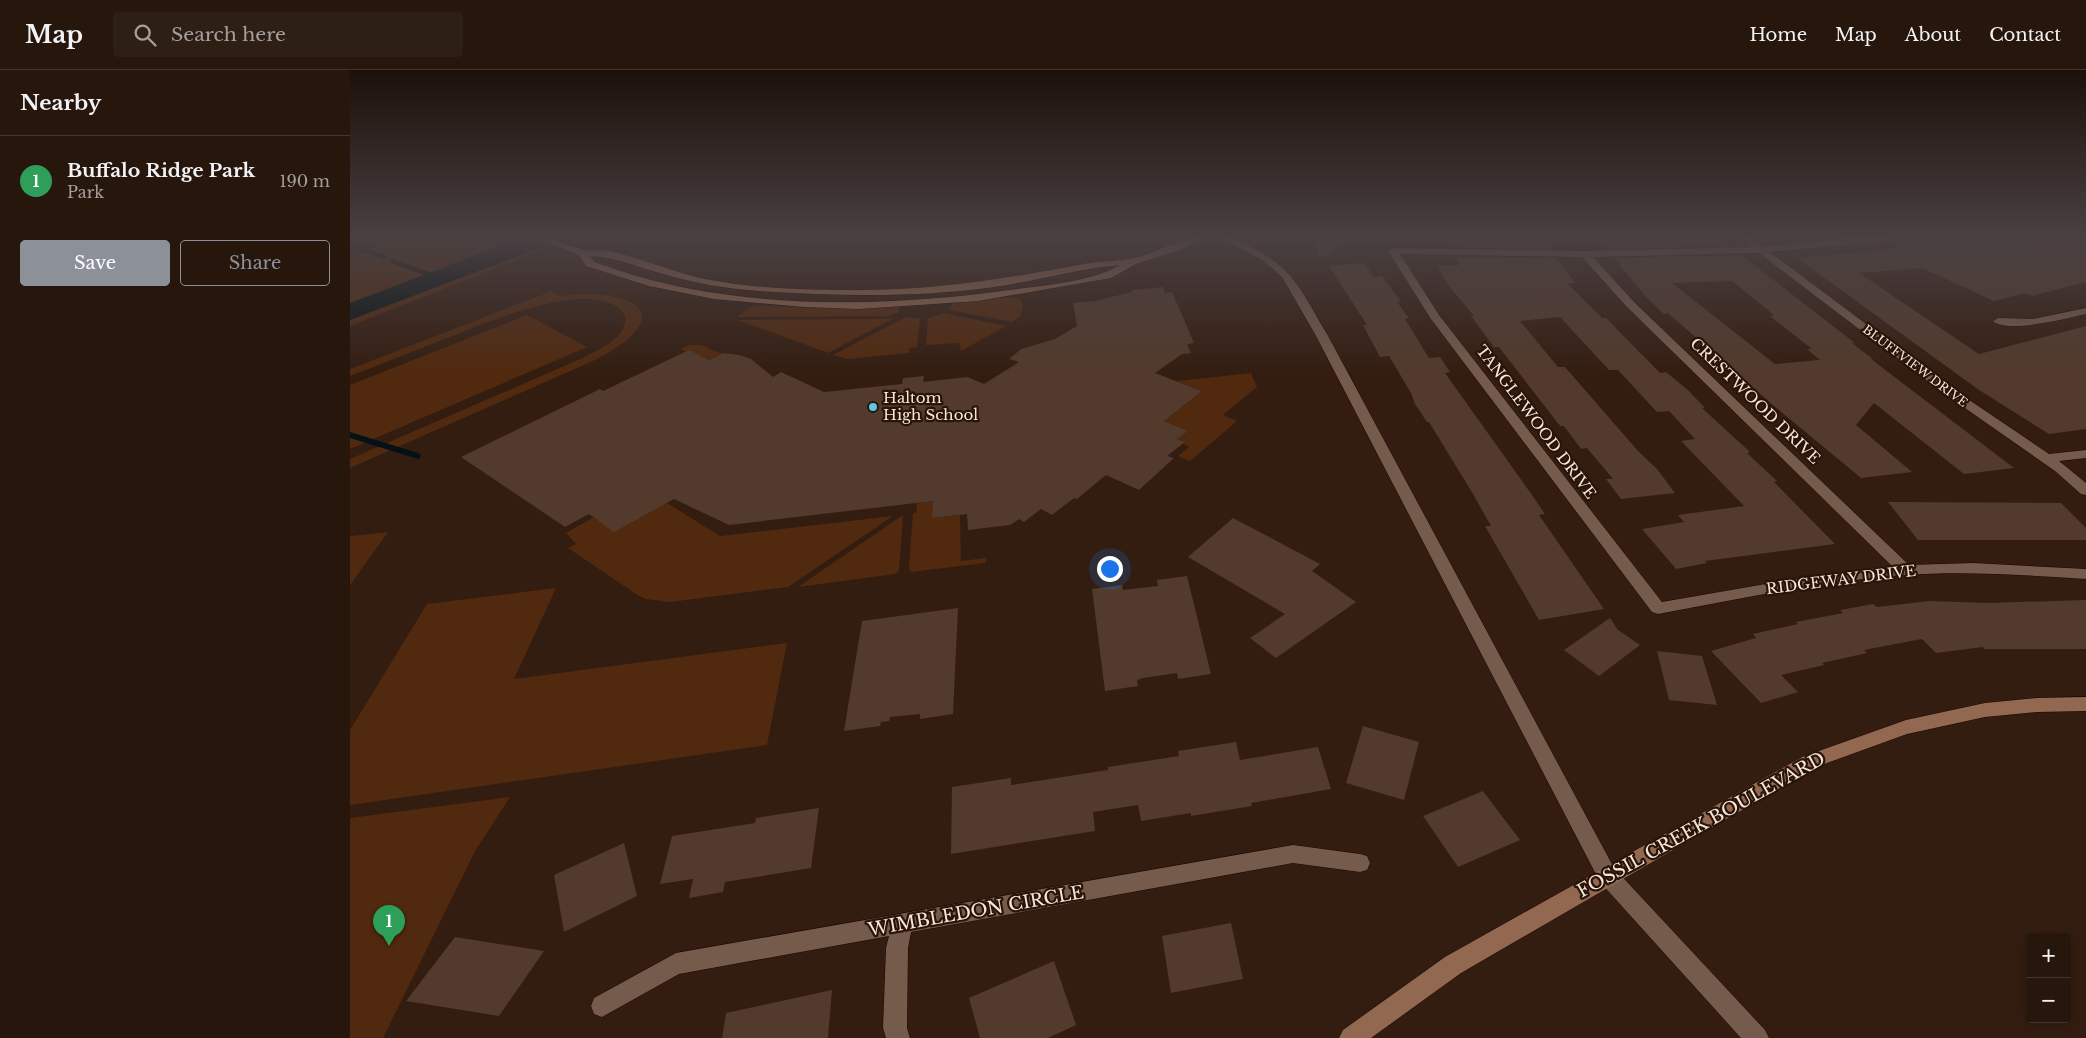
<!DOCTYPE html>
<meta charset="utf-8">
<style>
:root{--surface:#26160c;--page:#2e1f15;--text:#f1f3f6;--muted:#a49f9d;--line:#42352d;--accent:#8c9099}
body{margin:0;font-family:"Libre Baskerville",serif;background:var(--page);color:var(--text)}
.controls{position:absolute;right:15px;bottom:15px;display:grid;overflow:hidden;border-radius:5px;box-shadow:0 2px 12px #0003}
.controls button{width:45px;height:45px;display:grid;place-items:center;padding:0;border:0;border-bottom:1px solid var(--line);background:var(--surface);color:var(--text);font:25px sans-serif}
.you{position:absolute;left:759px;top:498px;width:18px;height:18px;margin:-12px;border:4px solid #fff;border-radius:50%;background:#1a73e8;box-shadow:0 0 0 8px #1a73e833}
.badge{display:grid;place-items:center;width:32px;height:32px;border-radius:50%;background:var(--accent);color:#fff;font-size:16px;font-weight:700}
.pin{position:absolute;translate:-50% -41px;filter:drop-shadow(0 1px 2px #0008)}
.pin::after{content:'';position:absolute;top:26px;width:18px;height:15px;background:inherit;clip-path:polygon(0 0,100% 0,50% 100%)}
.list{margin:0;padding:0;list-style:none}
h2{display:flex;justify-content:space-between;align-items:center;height:65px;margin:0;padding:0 20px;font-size:21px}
h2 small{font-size:16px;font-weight:400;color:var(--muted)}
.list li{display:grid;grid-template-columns:32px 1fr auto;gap:15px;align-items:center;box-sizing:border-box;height:90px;padding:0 20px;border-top:1px solid var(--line)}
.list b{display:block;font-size:19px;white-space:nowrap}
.list p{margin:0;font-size:16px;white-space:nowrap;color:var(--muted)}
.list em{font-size:16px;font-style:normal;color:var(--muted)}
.actions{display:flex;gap:10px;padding:15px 20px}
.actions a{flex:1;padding:11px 0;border:1px solid var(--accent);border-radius:5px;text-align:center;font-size:18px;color:var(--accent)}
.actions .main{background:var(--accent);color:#fff}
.icon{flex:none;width:28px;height:28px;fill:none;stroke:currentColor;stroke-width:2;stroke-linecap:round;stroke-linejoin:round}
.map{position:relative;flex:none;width:1736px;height:968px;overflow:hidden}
header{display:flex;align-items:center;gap:30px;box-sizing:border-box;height:70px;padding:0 25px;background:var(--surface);border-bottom:1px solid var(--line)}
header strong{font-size:24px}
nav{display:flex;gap:28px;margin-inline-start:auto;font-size:18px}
.search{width:350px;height:45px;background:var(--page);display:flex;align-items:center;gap:12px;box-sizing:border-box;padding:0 18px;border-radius:5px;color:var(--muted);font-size:19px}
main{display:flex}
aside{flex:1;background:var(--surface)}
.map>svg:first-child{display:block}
.green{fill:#51290e}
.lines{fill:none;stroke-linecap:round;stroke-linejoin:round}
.stream-far1{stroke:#041116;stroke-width:4.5}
.stream{stroke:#041116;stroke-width:5.5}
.river{fill:#041116;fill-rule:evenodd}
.building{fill:#523a2c;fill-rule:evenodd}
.minor-casing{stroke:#1a0700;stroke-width:1}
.tertiary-casing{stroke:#1a0700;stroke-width:1}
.secondary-casing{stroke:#1a0700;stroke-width:1}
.minor{fill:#755b4c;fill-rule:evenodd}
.tertiary{fill:#755b4c;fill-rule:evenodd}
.secondary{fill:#926850;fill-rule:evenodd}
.poi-dot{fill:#5dc7e8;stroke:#291407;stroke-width:2}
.labels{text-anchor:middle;stroke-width:4.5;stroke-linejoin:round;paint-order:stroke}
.far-street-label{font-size:12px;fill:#f5e5dc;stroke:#291407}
.poi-label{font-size:15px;fill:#f5e5dc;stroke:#291407;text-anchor:start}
.street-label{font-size:15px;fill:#f5e5dc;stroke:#291407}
.near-street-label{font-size:18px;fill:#f5e5dc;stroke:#291407}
</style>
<header>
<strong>Map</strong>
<div class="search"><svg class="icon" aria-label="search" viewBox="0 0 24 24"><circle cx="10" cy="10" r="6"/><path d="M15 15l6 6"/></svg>Search here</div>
<nav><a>Home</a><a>Map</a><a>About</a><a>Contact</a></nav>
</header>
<main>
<aside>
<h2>Nearby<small></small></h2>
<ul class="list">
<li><span class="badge" style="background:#2e9e5b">1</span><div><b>Buffalo Ridge Park</b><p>Park</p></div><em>190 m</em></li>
</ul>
<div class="actions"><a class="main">Save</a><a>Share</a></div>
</aside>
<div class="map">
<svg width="1736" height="968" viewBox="0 0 1736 968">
<rect width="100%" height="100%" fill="#331d10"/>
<g class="green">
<polygon points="53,168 223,168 0,256 0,188"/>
<path d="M202 221 209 225 208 226C228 224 249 222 269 228 325 243 265 281 243 291L0 398V389L235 287C248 280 263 273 272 261 276 254 277 246 271 240 234 208 131 255 92 270 62 282 31 294 0 306V299Z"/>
<polygon points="658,227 670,229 673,237 670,247 662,252 599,240 603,233"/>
<polygon points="409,236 475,238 548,237 549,242 539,246 387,247 398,238"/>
<polygon points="594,243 656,256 611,281 609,273 576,275 578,248"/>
<polygon points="177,245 237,277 0,379 0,315"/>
<polygon points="556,247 570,249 567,277 559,278 559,283 497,289 483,285"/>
<polygon points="544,248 478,283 388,250 532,249"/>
<path d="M340 275C361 273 360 283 374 283L359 290 330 279Z"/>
<polygon points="901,303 907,317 873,345 887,351 840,391 828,386 839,377 827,369 838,361 814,351 852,321 827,311"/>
<polygon points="583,431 583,448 610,445 611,491 637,488 635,493 561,502 559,498 563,443 566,443 567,433"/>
<polygon points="317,433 370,466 543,446 438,517 320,532 296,529 286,524 218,478 226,474 216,463 244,447"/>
<polygon points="553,445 549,501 545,504 448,517"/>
<polygon points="38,462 0,515 0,466"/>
<polygon points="206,518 164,609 437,573 417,675 0,735 0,660 77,534"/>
<polygon points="160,727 124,783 33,968 0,968 0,748"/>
</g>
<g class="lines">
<g class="stream-far1">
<polyline points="0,175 34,187"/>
<polyline points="42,191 89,208"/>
</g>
<polyline class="stream" points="0,365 68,386"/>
<polygon class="river" points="171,168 206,168 202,173 0,250 0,233"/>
</g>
<g class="building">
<polygon points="964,168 1005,168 969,189"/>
<polygon points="1096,168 1192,168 1200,179 1100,177"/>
<polygon points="1247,168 1368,168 1378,176 1256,179"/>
<polygon points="1608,168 1721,168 1736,173 1736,212 1682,226 1675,223 1644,231 1572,198 1509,203 1629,284 1736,256 1736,359 1699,364 1629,320 1447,188 1526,181"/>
<path d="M1391 185 1505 273H1502L1523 289H1521L1664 398 1614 404 1524 333 1506 355 1562 402 1511 408 1424 336 1318 243 1314 244 1298 229 1264 188ZM1382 211 1424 245 1420 246 1462 279H1457L1470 290 1425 294 1322 213Z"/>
<polygon points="1106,187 1207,188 1225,213 1217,213 1252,248 1256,248 1310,303 1316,302 1339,321 1355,338 1352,338 1400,382 1397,383 1427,411 1424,412 1485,474 1355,491 1357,493 1326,499 1292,459 1334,452 1328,445 1394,436 1331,371 1345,369 1319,341 1307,342 1268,300 1259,300 1210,247 1170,251 1208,297 1215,297 1288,381 1307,399 1325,423 1271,429 1256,409 1263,409 1237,378 1231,379 1214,356 1210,356 1149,277 1144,277 1121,246 1124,246 1098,215 1088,196 1110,195"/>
<polygon points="1014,193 1024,207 1032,206 1051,232 1047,232 1059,248 1055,249 1079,288 1090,287 1100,302 1095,303 1182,425 1195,444 1189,445 1254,539 1189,550 1135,456 1141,456 1123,424 1079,352 1077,352 1065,334 1061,323 1039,286 1030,287 1013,255 1017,255 979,196"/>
<polygon points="813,217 815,223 822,222 844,273 837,274 841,283 832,284 805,303 852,321 814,351 838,361 827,369 835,372 817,386 824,388 789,420 756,405 727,429 724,428 702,445 691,439 674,452 669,449 660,455 618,460 617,444 582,448 583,431 379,455 324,429 264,462 239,444 215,457 111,387 250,319 253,321 339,280 359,290 374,283 389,285 401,289 423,307 431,302 474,322 552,314 553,308 574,306 573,312 617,307 634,314 669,292 659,289 671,279 705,269 727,256 723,233 745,231 782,222 782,220"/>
<polygon points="1538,432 1711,433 1736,458 1736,470 1568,470"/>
<polygon points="883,448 970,494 962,501 1006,532 926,588 900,568 935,544 838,487"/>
<polygon points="837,506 861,604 828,609 827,603 793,608 787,610 788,616 755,621 742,519 772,515 773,520 808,516 807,510"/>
<polygon points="1736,530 1736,579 1634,579 1633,577 1586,583 1572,569 1514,580 1517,583 1472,593 1474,595 1431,605 1448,622 1411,633 1361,581 1406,568 1403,564 1448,554 1446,552 1493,543 1490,540 1523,534 1527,537 1580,531 1638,533"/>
<polygon points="608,538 603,644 570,649 570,644 540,647 539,651 531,652 530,656 494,661 512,551"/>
<polygon points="1260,548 1268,560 1290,575 1249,606 1214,580"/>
<polygon points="1307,581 1352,586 1367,635 1319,630"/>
<polygon points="1013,656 1069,672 1054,730 996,713"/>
<polygon points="886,672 890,690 968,677 981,719 901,733 902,736 841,746 841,743 791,751 788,735 743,742 745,761 601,784 602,717 661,708 661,715 758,700 758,697 829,686 828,681"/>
<polygon points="1133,721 1170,770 1108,797 1073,746"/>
<polygon points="469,738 461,798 375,812 373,822 339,828 343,809 310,814 322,766 405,753 406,748"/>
<polygon points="274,773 287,826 214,862 204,805"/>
<polygon points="881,853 893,909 821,923 812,866"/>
<polygon points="105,867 194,881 149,946 56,931"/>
<polygon points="704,891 726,955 698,968 630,968 619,928"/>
<polygon points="482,920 478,968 372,968 376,943"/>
</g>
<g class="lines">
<defs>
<g id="minor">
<path d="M1392 168H1403L1413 177 1502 168H1540L1536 171 1420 182 1600 317 1699 384 1736 380V388L1709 391 1736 413V425L1731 424 1705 401 1592 322 1409 183 1243 187 1285 233 1559 495 1623 493 1736 499V509C1676 505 1615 501 1555 505 1472 511 1390 529 1308 544L1302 542 1081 249 1038 181 1043 178 1235 181 1402 177ZM1050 184 1232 187 1277 237 1542 496 1462 506 1312 532 1089 245Z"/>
<path d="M1736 238V244C1718 248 1656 264 1643 251L1648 248 1683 249Z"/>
<polygon points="943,775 1010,784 1017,786 1020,793 1017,800 1010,802 943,793 561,862 558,878 557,958 560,968 536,968 533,958 536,878 539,866 329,904 252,947 244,944 241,936 244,928 326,883"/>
</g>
<path id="tertiary" d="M871 168C884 168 891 172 903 178 945 199 954 226 977 264L1264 798 1415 960 1419 968H1391L1250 812 965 264 932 207 912 190Z"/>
<g id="secondary">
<path d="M188 168C207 168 217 177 235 180 245 182 255 179 265 182 295 190 324 202 355 209 405 219 463 220 514 220 590 220 664 207 739 193 754 191 769 191 784 188 807 183 829 168 852 168L830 180 786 194 761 208 628 231 509 239 454 237 364 229 299 216 236 196 229 185ZM240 186C267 187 287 197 313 204 344 213 377 219 409 221 488 226 566 228 644 217 686 211 727 199 770 195 744 211 698 215 667 219 549 236 418 240 301 210 282 205 263 198 244 192Z"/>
<polygon points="1736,627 1736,641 1687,642 1635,647 1557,664 1466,697 1111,903 1021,968 989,968 993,960 1095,887 1452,687 1556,650 1635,633 1687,628"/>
</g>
</defs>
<use href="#minor" class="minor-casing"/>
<use href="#tertiary" class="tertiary-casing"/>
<use href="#secondary" class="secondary-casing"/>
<use href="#minor" class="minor"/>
<use href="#tertiary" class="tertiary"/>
<use href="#secondary" class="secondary"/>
</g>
<linearGradient id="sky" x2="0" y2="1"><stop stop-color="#1c1009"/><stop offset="0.55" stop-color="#4a4042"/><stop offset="1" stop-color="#4a4042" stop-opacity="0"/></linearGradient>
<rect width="1736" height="304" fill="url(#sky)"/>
<circle class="poi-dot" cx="523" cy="337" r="5"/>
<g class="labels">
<g class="far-street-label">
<text transform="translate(1565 296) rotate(37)" y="4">BLUFFVIEW DRIVE</text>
</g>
<g class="poi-label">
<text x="533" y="333">Haltom<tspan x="533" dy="17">High School</tspan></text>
</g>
<g class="street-label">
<text transform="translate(1405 331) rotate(44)" y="5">CRESTWOOD DRIVE</text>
<text transform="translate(1186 352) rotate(53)" y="5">TANGLEWOOD DRIVE</text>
<text transform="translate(1491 510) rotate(-7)" y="5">RIDGEWAY DRIVE</text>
</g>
<g class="near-street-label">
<text transform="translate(1351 755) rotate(-29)" y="6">FOSSIL CREEK BOULEVARD</text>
<text transform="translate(626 841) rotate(-10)" y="6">WIMBLEDON CIRCLE</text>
</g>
</g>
</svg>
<div class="controls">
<button>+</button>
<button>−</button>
</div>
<div class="you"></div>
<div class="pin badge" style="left:39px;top:876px;background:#2e9e5b">1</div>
</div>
</main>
